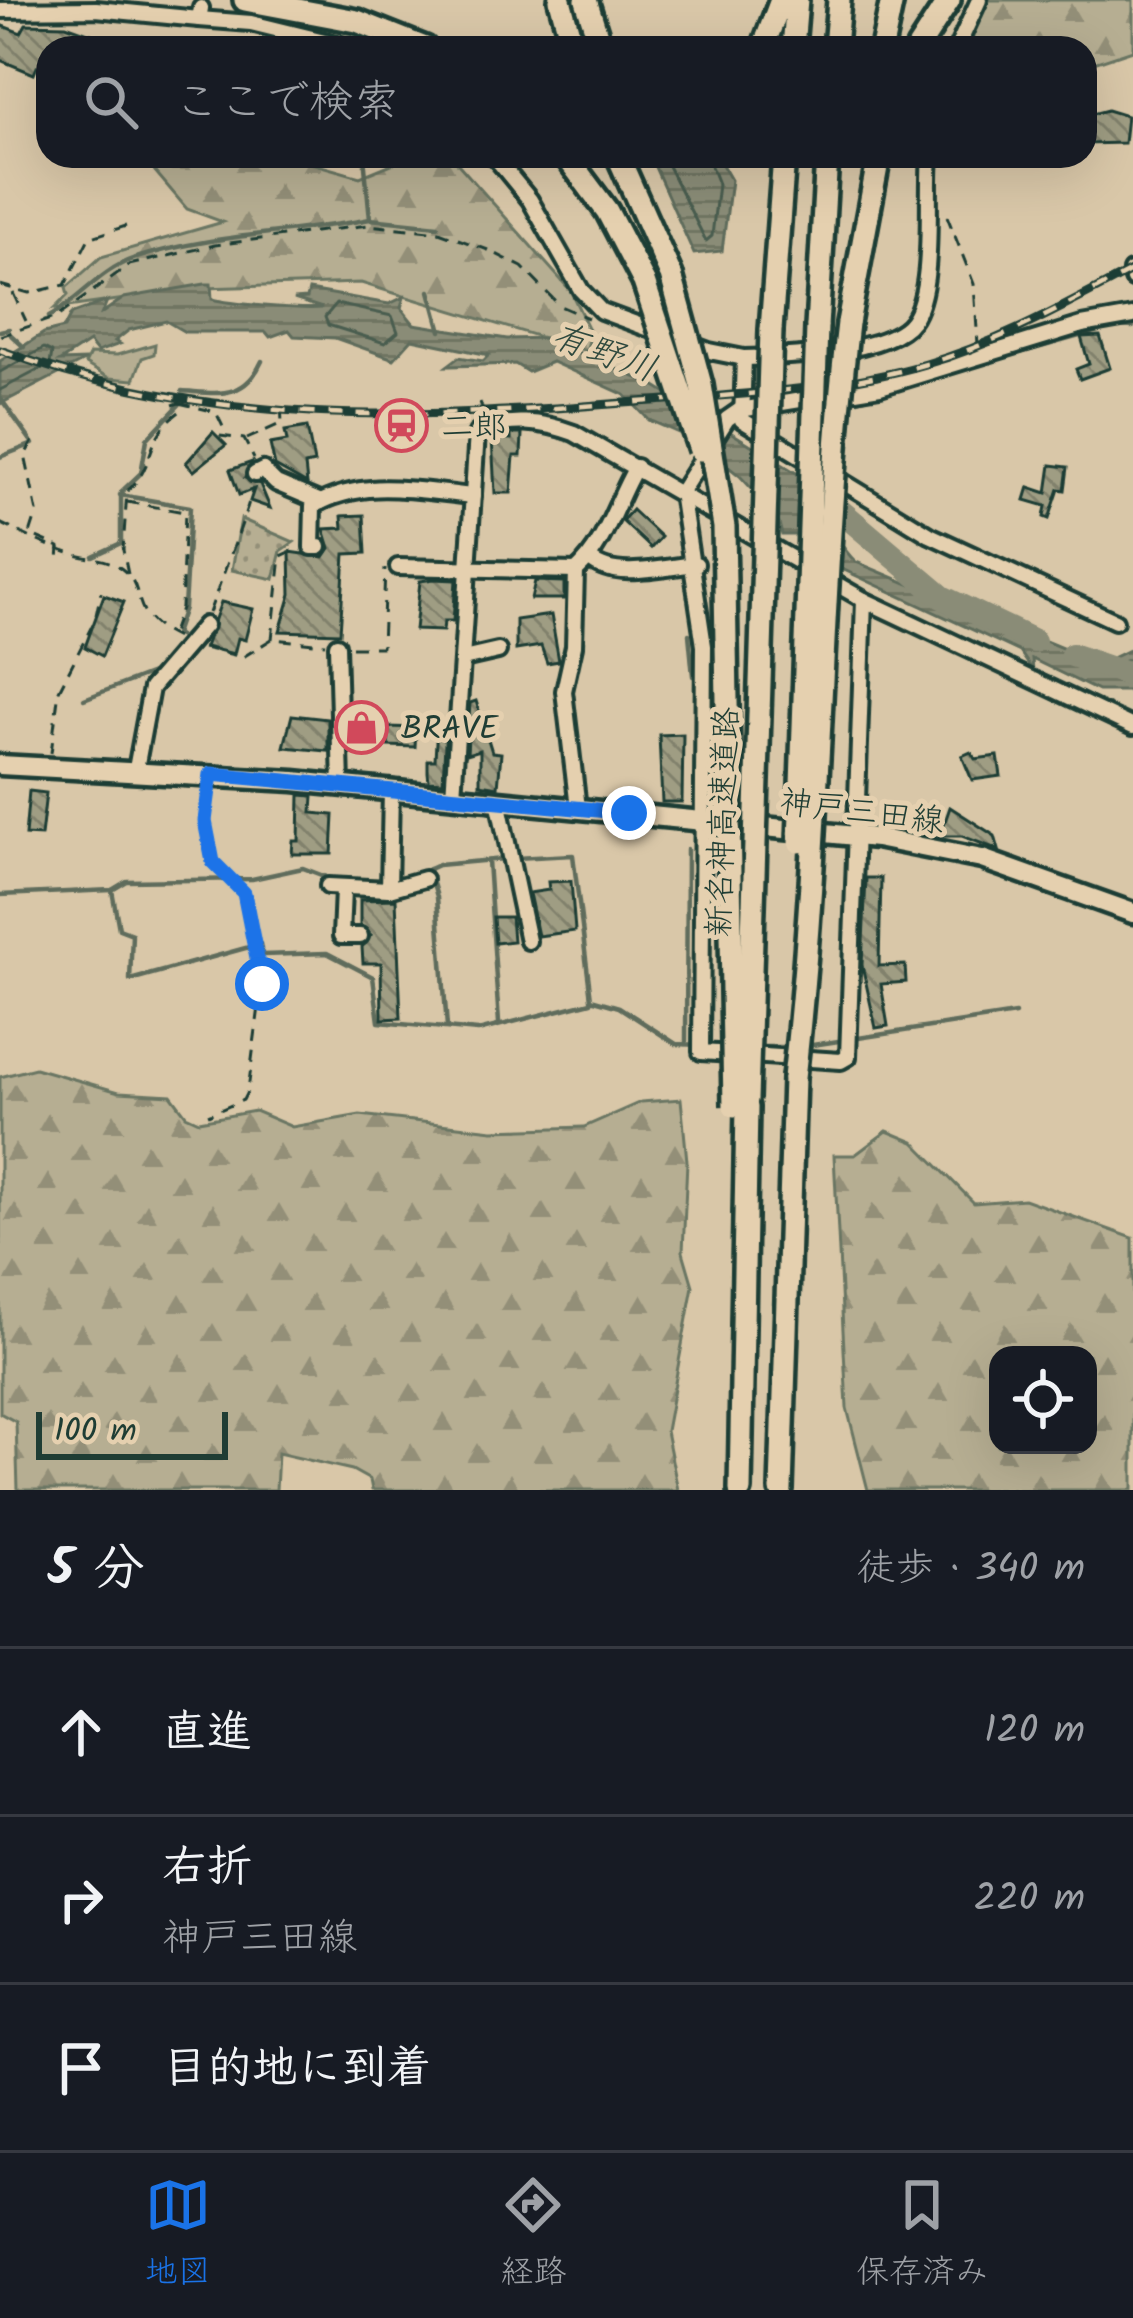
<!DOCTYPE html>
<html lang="ja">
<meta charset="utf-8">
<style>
:root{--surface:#171b24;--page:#242831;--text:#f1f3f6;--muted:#9ea1a6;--line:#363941;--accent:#1a73e8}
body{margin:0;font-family:Kalam,"Klee One",sans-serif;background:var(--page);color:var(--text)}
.controls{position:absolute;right:36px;bottom:36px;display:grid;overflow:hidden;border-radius:24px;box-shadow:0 12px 48px #0002}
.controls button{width:108px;height:108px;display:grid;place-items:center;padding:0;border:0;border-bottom:3px solid var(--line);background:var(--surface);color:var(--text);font:60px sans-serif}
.scale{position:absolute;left:36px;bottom:30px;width:192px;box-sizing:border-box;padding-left:12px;border:6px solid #1f3d34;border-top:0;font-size:33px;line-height:42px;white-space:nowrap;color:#1f3d34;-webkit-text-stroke:9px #e5d0af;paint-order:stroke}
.stop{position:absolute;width:36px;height:36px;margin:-27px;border:9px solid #1a73e8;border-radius:50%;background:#fff}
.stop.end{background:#1a73e8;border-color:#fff;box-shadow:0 3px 12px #0008}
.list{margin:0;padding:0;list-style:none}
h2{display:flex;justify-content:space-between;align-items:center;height:156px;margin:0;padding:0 48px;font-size:51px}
h2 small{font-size:39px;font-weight:400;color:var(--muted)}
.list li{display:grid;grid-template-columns:78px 1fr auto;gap:36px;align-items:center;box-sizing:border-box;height:168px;padding:0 48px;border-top:3px solid var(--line)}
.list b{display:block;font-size:45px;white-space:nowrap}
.list p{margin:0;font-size:39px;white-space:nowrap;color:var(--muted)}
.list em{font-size:39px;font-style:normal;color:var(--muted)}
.icon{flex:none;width:66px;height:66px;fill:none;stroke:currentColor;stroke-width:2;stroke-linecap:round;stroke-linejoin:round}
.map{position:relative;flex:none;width:1133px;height:1490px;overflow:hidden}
.search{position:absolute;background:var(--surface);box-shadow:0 12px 48px #0002;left:36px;right:36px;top:36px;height:132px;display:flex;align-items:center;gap:30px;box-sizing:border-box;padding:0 42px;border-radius:36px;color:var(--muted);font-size:45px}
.sheet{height:660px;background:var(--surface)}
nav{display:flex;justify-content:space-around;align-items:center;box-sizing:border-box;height:168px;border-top:3px solid var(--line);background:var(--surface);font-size:33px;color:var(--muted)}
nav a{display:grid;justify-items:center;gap:6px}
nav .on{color:var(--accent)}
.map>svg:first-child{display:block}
.grass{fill:url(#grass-dots);stroke:#6a7663;stroke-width:3}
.forest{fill:url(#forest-firs);stroke:#6a7663;stroke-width:3;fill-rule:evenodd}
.water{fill:url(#water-rules);stroke:#5f6c5c;stroke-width:3}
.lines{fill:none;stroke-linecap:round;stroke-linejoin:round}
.shore{stroke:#4a5d4f;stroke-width:3}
.stream{stroke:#5f6c5c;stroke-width:4.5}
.river{stroke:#8a8c77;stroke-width:24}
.building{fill:url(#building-back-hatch);stroke:#1f3d34;stroke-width:3}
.minor-casing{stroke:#1f3d34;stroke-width:22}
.major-casing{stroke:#1f3d34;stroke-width:27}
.highway-casing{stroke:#1f3d34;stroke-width:30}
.path{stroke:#1f3d34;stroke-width:3;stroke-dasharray:12 9;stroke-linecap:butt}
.minor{stroke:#e5d0af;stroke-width:14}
.major{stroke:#e5d0af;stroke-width:18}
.highway{stroke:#e5d0af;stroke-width:21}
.rail-casing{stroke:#1f3d34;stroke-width:9}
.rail{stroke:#e5d0af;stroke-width:4.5;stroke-dasharray:14;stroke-linecap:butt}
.highway-bridge-casing{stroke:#1f3d34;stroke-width:30;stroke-linecap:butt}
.highway-bridge{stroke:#e5d0af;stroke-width:21}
.route{stroke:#1a73e8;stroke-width:15}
.labels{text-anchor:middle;stroke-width:10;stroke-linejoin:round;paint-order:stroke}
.poi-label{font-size:33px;fill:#1f3d34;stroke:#e5d0af;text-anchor:start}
.street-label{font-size:33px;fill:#1f3d34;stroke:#e5d0af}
.water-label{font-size:36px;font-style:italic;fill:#2f493e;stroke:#e5d0af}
</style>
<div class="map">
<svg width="1133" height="1490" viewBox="0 0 1133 1490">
<defs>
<pattern id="grass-dots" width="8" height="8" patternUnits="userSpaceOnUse" patternTransform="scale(3)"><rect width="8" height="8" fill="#b6ae92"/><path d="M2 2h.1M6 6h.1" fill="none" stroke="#938f78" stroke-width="1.8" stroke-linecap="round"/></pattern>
<pattern id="forest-firs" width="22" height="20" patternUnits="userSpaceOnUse" patternTransform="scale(3)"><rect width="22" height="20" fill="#b6ae92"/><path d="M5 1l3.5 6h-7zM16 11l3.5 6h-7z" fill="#938f78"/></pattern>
<pattern id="water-rules" width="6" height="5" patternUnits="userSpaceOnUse" patternTransform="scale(3)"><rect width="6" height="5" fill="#8a8c77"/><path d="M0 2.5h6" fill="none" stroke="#707462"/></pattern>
<pattern id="building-back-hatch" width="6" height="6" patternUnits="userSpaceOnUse" patternTransform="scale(3)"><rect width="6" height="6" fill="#9f9d83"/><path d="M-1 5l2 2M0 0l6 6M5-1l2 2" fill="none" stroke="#81816c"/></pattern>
</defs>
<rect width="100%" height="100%" fill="#d9c7a8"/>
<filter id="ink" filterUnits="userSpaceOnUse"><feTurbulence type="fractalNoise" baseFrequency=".00833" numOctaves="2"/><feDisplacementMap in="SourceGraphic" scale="24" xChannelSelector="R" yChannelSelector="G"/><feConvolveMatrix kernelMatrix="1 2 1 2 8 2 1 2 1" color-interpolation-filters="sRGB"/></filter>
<g filter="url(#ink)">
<polygon class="grass" points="241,519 294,542 281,551 274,579 232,570"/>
<g class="forest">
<polygon points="984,0 1133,0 1133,50 1085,66 1085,48 969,48"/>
<polygon points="142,156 286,156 360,177 411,156 451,156 570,290 591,334 586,351 361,283 203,288 54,309 68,295 66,288 101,257 223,222 187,209"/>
<polygon points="155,344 154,354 142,358 134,380 109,378 85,364 90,354 117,355"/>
<polygon points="35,1068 119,1092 171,1095 186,1115 199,1121 255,1111 292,1127 360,1115 493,1130 584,1127 641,1102 681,1099 687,1161 683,1252 693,1286 666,1431 678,1490 372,1490 370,1480 352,1470 278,1453 276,1490 18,1490 16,1422 0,1413 0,1077"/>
<path d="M887 1131 914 1142 974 1203 1024 1199 1133 1238V1490H868L847 1408 834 1155H855ZM998 1355H1088V1445H998Z"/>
</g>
<g class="water">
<polygon points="650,156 717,156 731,180 722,251 694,254"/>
<path d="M205 284H211L212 299C229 304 303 310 322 308L294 299 307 298 309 290 389 304 404 297 401 308 414 324 507 339 548 338 572 359 575 351 654 385 814 484C822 507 837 545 856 562L1081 656 1112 658 1133 648V658L1114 665 1086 664 1117 677H1133V691H1098L1032 659 1033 671 1020 652 842 569 798 530 803 548 795 535H782L777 516 740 476 695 440 649 420 625 395 552 362 528 372 515 364 447 366 459 357 483 361 489 355 412 339 394 359 335 338 294 336 289 330 270 337 266 332H185L166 321 129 330 115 341 120 344 97 352 89 342 60 361 86 360 0 404V361L44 333 64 328 71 314 107 301 102 313 124 298Z"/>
</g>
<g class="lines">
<g class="shore">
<polyline points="663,156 706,241 712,236 718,184 707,156"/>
<polygon points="336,304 392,316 398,332 385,343 328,325 325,317"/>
<polyline points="0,372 44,348 52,352 50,364 0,390"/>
</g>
<g class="stream">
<polyline points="364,156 370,219 438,226"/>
<polyline points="430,291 441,331"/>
<path d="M49 317C77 301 102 269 133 259 209 234 292 234 370 219"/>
<polyline points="0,331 9,329"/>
<polyline points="11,335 24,347"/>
<polyline points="938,376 1115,326 1133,327"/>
<path d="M182 391C216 393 244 401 262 361"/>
<polyline points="1,399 31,441"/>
<polyline points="858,400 910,385"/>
<polyline points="0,457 33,444"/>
<polyline points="120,495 190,507 184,608 175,634 182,638"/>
<polyline points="93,556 121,543 121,492 141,473 147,439 179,405"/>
<polyline points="689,634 693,676"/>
<polyline points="84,699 157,671"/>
<polyline points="515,858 573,855 591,999 619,1007 676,1044 729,1046"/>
<polyline points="488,861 499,1023"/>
<polyline points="429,869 437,897 447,1027"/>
<polyline points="416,875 438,865 504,859"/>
<polyline points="363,881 388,881"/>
<polyline points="112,890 119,929 132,934 130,980 260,944 262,955 327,953 373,977 379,1022 478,1031 591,1002"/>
<polyline points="0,895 112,890 127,881 252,879 303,868 334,880"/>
<polyline points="686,1044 687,849"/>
<polyline points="806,1046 1015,1014"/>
<polyline points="758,1047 789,1047"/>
</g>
<g class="river">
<polyline points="818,492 942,597 1034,641"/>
<polyline points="1072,655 1133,676"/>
</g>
</g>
<g class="building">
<polygon points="26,24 66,25 130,48 48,48 48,72 37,67 34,74 0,60 0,25 21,33"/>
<polygon points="1107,110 1127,116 1124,143 1085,144 1085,116"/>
<polygon points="1100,336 1110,368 1080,379 1076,369 1089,364 1081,337"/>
<polygon points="307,427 314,463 305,465 307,484 275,466 270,444 287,441 285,431"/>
<polygon points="213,432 226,445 194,471 186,463"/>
<polygon points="511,434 522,434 521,456 514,456 511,493 495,493 492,438 511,439"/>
<polygon points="252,462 245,478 260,484 270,508 250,501 254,489 239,495 230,470"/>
<polygon points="1051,465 1068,467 1065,490 1059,489 1049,519 1044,517 1046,506 1025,500 1029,487 1047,493"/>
<polygon points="632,510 661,537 651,548 622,521"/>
<polygon points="364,515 366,553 345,554 340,633 280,631 291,594 290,552 324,557 330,548 324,529 343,528 342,516"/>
<polygon points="434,579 456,580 453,621 444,621 443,631 415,630 420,581"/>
<polygon points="535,581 564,582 564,599 531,599"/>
<polygon points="104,595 124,602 102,656 85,647"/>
<polygon points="221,602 253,609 245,640 238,638 234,654 205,647"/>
<polygon points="551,615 559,661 547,663 541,646 516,650 516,620"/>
<polygon points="476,701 492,752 501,753 498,787 480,784 480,750 467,754 470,703"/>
<polygon points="292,715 328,719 328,751 284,747"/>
<polygon points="437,723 446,724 443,782 429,781 428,772 428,760 435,760"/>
<polygon points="389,727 416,728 415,747 388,746"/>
<polygon points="683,734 682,802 662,802 659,735"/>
<polygon points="971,752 975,759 998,756 1001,776 972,780 962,756"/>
<polygon points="29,791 46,793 41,836 25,835"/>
<polygon points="300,795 313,796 312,813 334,815 332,854 292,854 293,841 299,841"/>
<polygon points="950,807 995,836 999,850 962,836 940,836"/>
<polygon points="866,878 881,878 879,966 905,965 906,982 881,984 888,1026 876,1028 862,965"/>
<polygon points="571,881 575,931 538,936 529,893 549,890 548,882"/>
<polygon points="396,899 401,1018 382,1019 381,963 363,963 362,947 371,935 360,925 360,900"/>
<polygon points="493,917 511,917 513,941 495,943"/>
</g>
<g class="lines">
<defs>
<g id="minor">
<polyline points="0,10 96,9 199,19 201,8"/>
<polyline points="199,19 251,23 353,48"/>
<polyline points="957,48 979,0"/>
<polyline points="494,156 530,200 581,290 601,311 709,351 744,358 742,420 930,535 1115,621"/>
<polyline points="1131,271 1133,279"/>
<path d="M744 358C783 357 888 354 912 321 936 288 926 198 930 156"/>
<polyline points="255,474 263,470 276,483 321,502"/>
<path d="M319 547H312L313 506C364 477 418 491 473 496"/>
<path d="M590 559C614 581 665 567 696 564"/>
<path d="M398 567 576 571C607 542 615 503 636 467"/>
<polyline points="576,571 574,646 564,691 578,808"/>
<polyline points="864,600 848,1057 841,1061 701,1052 704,646 681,492 727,419 740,410 880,387 1082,325 1133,316"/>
<polyline points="337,645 341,785"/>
<polyline points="463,659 498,651"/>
<polyline points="136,769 151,688 205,625"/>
<path d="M453 796 477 433C506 416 544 422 574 433L864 600 1133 727"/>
<polyline points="498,800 528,941"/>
<polyline points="328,886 389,889 391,790"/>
<polyline points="389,889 424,879"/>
<polyline points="343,890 341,936 360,936"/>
</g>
<polyline id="major" points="0,765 294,781 876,838 982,859 1133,913"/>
<g id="highway">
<polyline points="245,0 357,21 425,48"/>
<polyline points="560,0 573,48"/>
<polyline points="586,0 601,48"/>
<polyline points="763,48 781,0"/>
<polyline points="793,48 797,0"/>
<polyline points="835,48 839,0"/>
<polyline points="882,48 892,0"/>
<polyline points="918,48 949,0"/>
<polyline points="566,156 607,211 644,282"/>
<polyline points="618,156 671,275"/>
<polyline points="848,323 879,156"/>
<polyline points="817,327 827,156"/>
<polyline points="771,330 784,156"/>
<polyline points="740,1490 747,1107"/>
<polyline points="781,1490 794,1078"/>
</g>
</defs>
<use href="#minor" class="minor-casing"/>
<use href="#major" class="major-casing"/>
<use href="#highway" class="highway-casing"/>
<g class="path">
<polyline points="947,216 974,284 978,345"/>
<polyline points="0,285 29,293 65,285 89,238 126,226"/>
<polyline points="13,293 26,321"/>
<polyline points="0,336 57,317 129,265 215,245 368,225 439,232 488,250 522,267 560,306 588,318"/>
<polyline points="480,402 484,414"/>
<polyline points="179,403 216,412 225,431"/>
<polyline points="173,405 179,403 179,390"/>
<polyline points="220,436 244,439 254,459"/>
<polyline points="247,439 282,423 281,403"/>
<polyline points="33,441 25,455 37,512 30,534 59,547 58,560"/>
<polyline points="127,502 185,512 181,608 172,633"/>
<path d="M0 523C23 534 44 545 69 553 87 560 106 556 122 569 149 590 125 614 177 638"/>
<path d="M128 574 123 550 127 491C158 465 142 438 182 410"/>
<path d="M209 613C224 571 241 531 253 488"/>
<polyline points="272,639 281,556 299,548"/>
<polyline points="352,647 382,647 385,569"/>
<polyline points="203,648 243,657 272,639 325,644"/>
<polyline points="51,753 59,690 95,620 101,592"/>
<polyline points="207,794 205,821 213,862 244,893 257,944 262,984 248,1090 243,1100 208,1115"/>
</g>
<use href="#minor" class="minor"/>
<use href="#major" class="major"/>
<use href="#highway" class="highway"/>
<defs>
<path id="rail" d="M0 350C212 430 417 419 638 402 733 395 834 391 926 364 999 343 1066 305 1133 270"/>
</defs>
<use href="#rail" class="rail-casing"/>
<use href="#rail" class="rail"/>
<defs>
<g id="highway-bridge">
<polyline points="671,275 701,385 724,527 734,1106"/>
<polyline points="644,282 700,450"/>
<polyline points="799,842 817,327"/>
<path d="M794 1078C823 827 819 573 848 323"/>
<polyline points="747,1100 771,330"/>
</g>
</defs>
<use href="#highway-bridge" class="highway-bridge-casing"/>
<use href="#highway-bridge" class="highway-bridge"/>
</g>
</g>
<g class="lines" filter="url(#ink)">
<polyline class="route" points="262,984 244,893 213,862 205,821 211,774 629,813"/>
</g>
<defs>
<symbol id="station-ring" viewBox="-11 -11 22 22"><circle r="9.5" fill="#e5d0af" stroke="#d1495b" stroke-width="1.5"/><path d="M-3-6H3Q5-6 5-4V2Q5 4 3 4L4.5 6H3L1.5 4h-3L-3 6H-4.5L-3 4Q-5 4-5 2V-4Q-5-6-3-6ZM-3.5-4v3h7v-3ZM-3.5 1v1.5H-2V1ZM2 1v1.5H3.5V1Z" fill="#d1495b"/></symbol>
<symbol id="shop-ring" viewBox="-11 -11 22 22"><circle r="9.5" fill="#e5d0af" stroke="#d1495b" stroke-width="1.5"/><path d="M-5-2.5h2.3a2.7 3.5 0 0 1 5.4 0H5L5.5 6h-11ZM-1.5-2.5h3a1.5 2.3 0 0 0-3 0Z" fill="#d1495b"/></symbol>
</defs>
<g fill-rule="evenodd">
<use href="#station-ring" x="372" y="396" width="59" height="59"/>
<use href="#shop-ring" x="332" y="698" width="59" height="59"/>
</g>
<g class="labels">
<g class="poi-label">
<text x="441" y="437">二郎</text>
<text x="401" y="739">BRAVE</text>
</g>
<g class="street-label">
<text transform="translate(862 810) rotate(7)" y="12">神戸三田線</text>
<text transform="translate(721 822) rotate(-88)" y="12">新名神高速道路</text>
</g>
<g class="water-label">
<text transform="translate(605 351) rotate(20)" y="13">有野川</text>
</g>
</g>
</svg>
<div class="controls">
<button><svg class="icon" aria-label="locate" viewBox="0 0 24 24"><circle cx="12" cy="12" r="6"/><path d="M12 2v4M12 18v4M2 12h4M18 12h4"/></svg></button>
</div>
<div class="scale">100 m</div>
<div class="stop" style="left:262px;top:984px"></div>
<div class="stop end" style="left:629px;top:813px"></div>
<div class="search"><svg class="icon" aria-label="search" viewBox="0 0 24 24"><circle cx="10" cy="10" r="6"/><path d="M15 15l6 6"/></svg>ここで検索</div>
</div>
<section class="sheet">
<h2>5 分<small>徒歩 · 340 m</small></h2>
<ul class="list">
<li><svg class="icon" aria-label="ahead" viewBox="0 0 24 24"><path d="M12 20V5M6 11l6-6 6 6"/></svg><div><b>直進</b></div><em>120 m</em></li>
<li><svg class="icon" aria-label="right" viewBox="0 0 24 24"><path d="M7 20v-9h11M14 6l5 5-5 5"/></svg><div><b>右折</b><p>神戸三田線</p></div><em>220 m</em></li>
<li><svg class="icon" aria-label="arrive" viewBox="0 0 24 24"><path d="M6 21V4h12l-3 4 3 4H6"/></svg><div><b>目的地に到着</b></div></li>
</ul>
</section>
<nav>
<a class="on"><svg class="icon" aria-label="map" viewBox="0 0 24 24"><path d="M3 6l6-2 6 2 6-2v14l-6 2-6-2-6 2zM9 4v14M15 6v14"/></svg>地図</a>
<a><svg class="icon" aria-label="directions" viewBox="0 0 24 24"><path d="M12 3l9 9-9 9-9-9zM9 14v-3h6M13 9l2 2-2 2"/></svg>経路</a>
<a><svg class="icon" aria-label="saved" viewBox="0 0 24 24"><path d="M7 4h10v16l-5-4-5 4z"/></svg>保存済み</a>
</nav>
